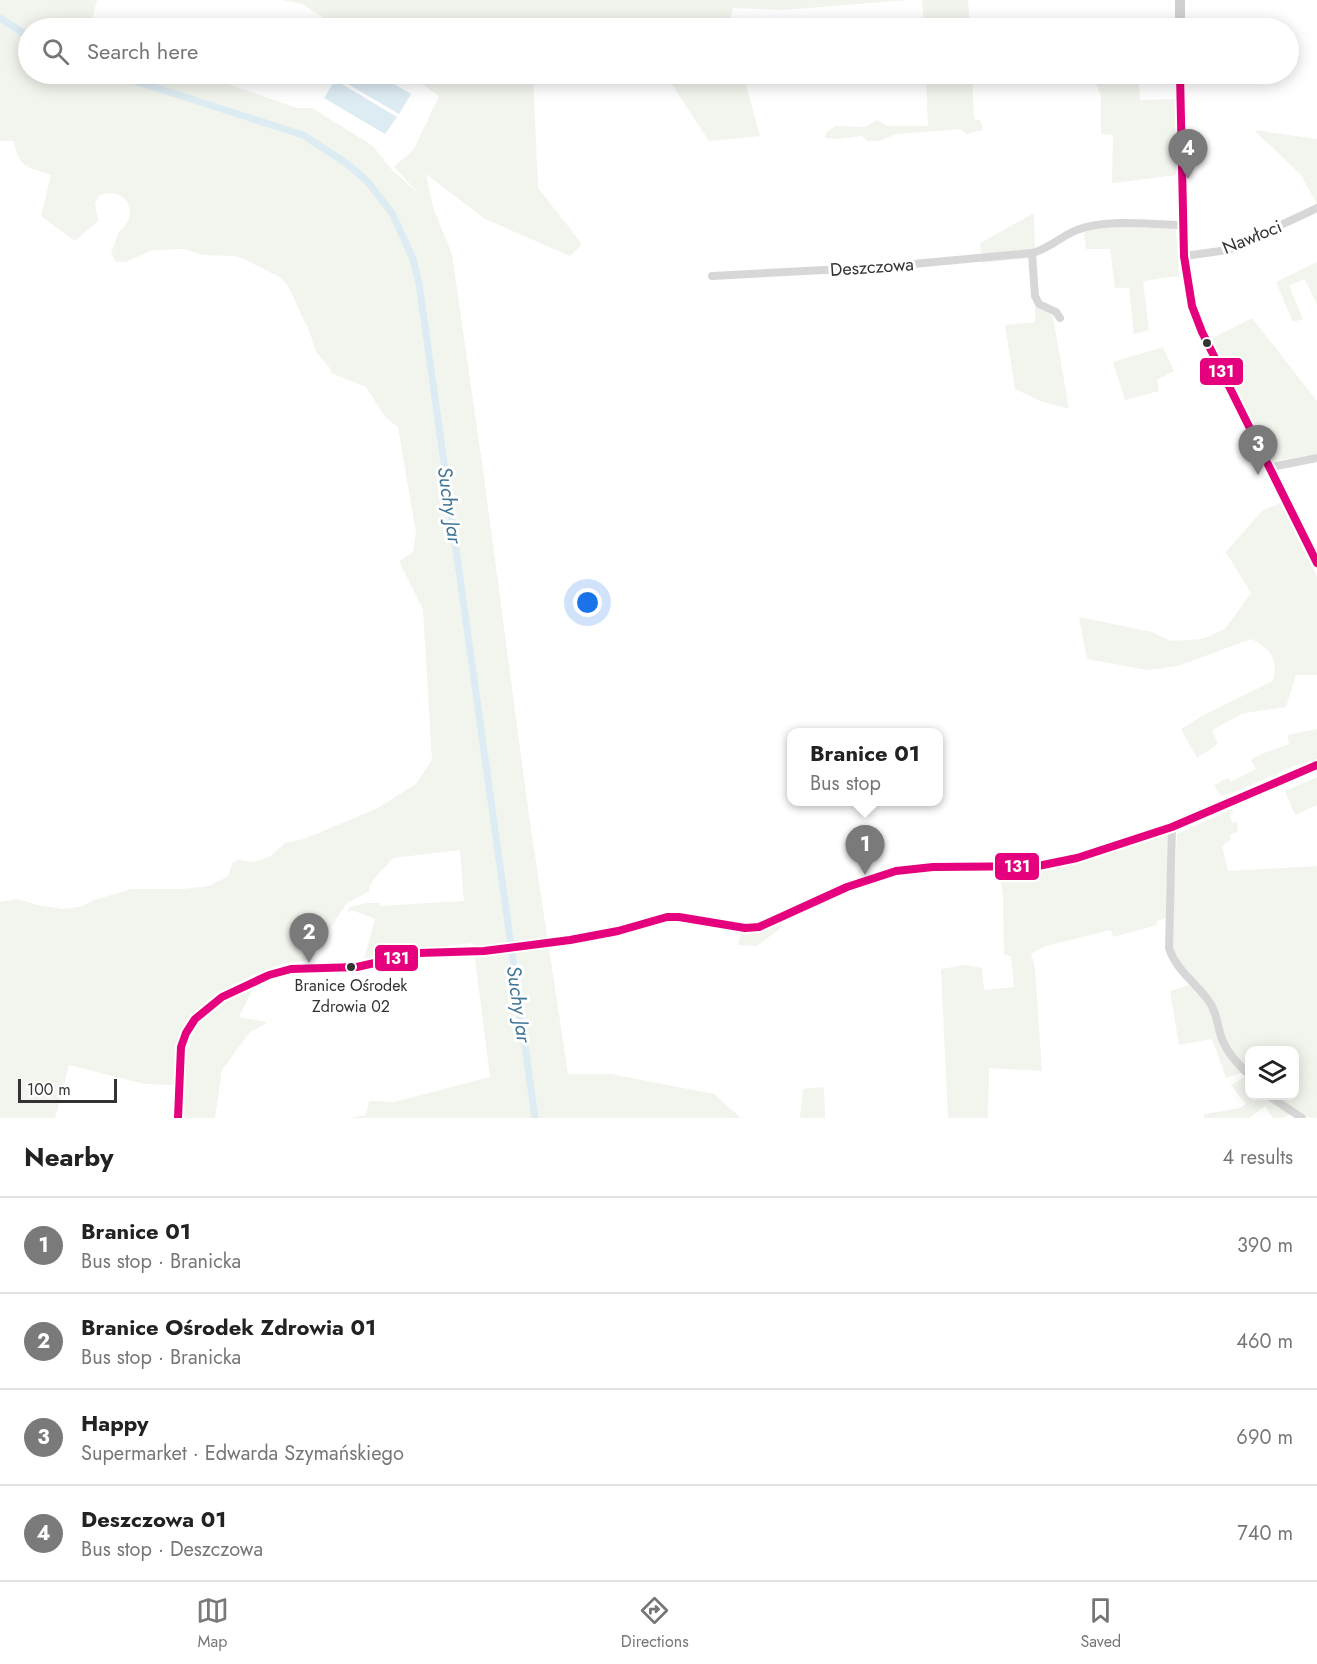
<!DOCTYPE html>
<meta charset="utf-8">
<style>
:root{--surface:#fff;--page:#f6f6f6;--text:#222;--muted:#767676;--line:#e0e0e0;--accent:#7a7a7a}
body{margin:0;font-family:Jost,sans-serif;background:var(--page);color:var(--text)}
.controls{position:absolute;right:18px;bottom:18px;display:grid;overflow:hidden;border-radius:12px;box-shadow:0 3px 15px #0003}
.controls button{width:54px;height:54px;display:grid;place-items:center;padding:0;border:0;border-bottom:2px solid var(--line);background:var(--surface);color:var(--text);font:30px sans-serif}
.scale{position:absolute;left:18px;bottom:15px;width:99px;box-sizing:border-box;padding-left:6px;border:3px solid #333;border-top:0;font-size:16px;line-height:21px;white-space:nowrap;color:#333;-webkit-text-stroke:4px #fff;paint-order:stroke}
.you{position:absolute;left:588px;top:603px;width:21px;height:21px;margin:-15px;border:4px solid #fff;border-radius:50%;background:#1a73e8;box-shadow:0 0 0 9px #1a73e833}
.badge{display:grid;place-items:center;width:39px;height:39px;border-radius:50%;background:var(--accent);color:#fff;font-size:20px;font-weight:700}
.pin{position:absolute;translate:-50% -50px;filter:drop-shadow(0 2px 3px #0008)}
.pin::after{content:'';position:absolute;top:32px;width:21px;height:18px;background:inherit;clip-path:polygon(0 0,100% 0,50% 100%)}
.popup{position:absolute;left:787px;top:728px;width:156px;height:78px;box-sizing:border-box;display:grid;place-content:center;border-radius:12px;background:var(--surface);filter:drop-shadow(0 2px 4px #0005);font-size:20px;white-space:nowrap;color:var(--muted)}
.popup b{font-size:22px;color:var(--text)}
.popup::after{content:'';position:absolute;left:50%;top:100%;margin-left:-12px;border:12px solid transparent;border-top-color:var(--surface)}
.list{margin:0;padding:0;list-style:none}
h2{display:flex;justify-content:space-between;align-items:center;height:78px;margin:0;padding:0 24px;font-size:26px}
h2 small{font-size:20px;font-weight:400;color:var(--muted)}
.list li{display:grid;grid-template-columns:39px 1fr auto;gap:18px;align-items:center;box-sizing:border-box;height:96px;padding:0 24px;border-top:2px solid var(--line)}
.list b{display:block;font-size:22px;white-space:nowrap}
.list p{margin:0;font-size:20px;white-space:nowrap;color:var(--muted)}
.list em{font-size:20px;font-style:normal;color:var(--muted)}
.icon{flex:none;width:33px;height:33px;fill:none;stroke:currentColor;stroke-width:2;stroke-linecap:round;stroke-linejoin:round}
.map{position:relative;flex:none;width:1317px;height:1118px;overflow:hidden}
.search{position:absolute;background:var(--surface);box-shadow:0 3px 15px #0003;left:18px;right:18px;top:18px;height:66px;display:flex;align-items:center;gap:15px;box-sizing:border-box;padding:0 21px;border-radius:33px;color:var(--muted);font-size:22px}
.sheet{height:462px;background:var(--surface)}
nav{display:flex;justify-content:space-around;align-items:center;box-sizing:border-box;height:84px;border-top:2px solid var(--line);background:var(--surface);font-size:16px;color:var(--muted)}
nav a{display:grid;justify-items:center;gap:3px}
nav .on{color:var(--accent)}
.map>svg:first-child{display:block}
.green{fill:#f1f5ed}
.water{fill:#ddebf3}
.lines{fill:none;stroke-linecap:round;stroke-linejoin:round}
.canal{stroke:#ddebf3;stroke-width:7}
.street{stroke:#d7d7d7;stroke-width:8}
.secondary{stroke:#d0d0d0;stroke-width:10}
.bus-1-casing{stroke:#fff;stroke-width:12}
.bus-1{stroke:#e5007d;stroke-width:8}
.bus-dot{fill:#333;stroke:#fff;stroke-width:2}
.labels{text-anchor:middle;stroke-width:6;stroke-linejoin:round;paint-order:stroke}
.bus-label{font-size:16px;fill:#333;stroke:#fff}
.street-label{font-size:18px;fill:#333;stroke:#fff}
.water-label{font-size:20px;font-style:italic;fill:#3f7597;stroke:#fff}
.line-badge{stroke:#fff;stroke-width:2}
.badge-label{font-size:16px;text-anchor:middle;font-weight:bold;fill:#fff}
</style>
<div class="map">
<svg width="1317" height="1118" viewBox="0 0 1317 1118">
<rect width="100%" height="100%" fill="#fff"/>
<g class="green">
<path d="M0 0H97L90 28H28V74H199L297 108H312L373 146 391 169 421 196 394 167 414 149 439 96 407 74H533L538 188 582 244 570 256 485 219 426 174 433 207 452 254 484 477 529 816 568 1074H611L714 1094 741 1118H350L366 1115 369 1101 394 1102 490 1077 473 943 427 948 415 947 364 959 375 919 352 910 347 913 350 907 367 903H380V906L464 901 460 850 393 858 374 879 369 888 370 891 347 903 309 960 285 963 251 976 216 994 192 1016 175 1057 174 1085 144 1084 69 1065 55 1118H0V902L18 899 37 905 63 909 80 907 95 900 131 889H183L209 886 227 877 233 862 240 860 253 862 271 856 285 843 304 839 376 809 416 784 432 760 423 609 399 561 413 552 416 533 398 427 386 418 366 387 331 373 329 367 316 352 310 333 288 286 281 278 244 259 234 256 203 255 183 249 153 250 126 262H116L111 253C114 247 115 240 118 234 121 229 128 224 129 218 134 198 116 189 99 195L95 203 98 221 75 241 41 216 51 175C28 166 18 169 14 141H0Z"/>
<polygon points="282,0 908,0 783,10 733,8 730,21 732,28 340,28 302,4"/>
<polygon points="922,0 968,0 970,28 924,28"/>
<polygon points="665,74 743,74 760,136 709,141"/>
<polygon points="926,74 972,74 974,119 981,121 983,130 967,134 960,129 896,134 880,141 868,141 862,136 838,139 825,138 826,133 835,126 865,127 877,120 888,126 928,126"/>
<polygon points="1092,74 1138,74 1140,100 1176,99 1177,175 1112,183 1113,135 1101,134 1101,96"/>
<polygon points="1254,130 1317,139 1317,204 1301,175"/>
<polygon points="1034,213 1035,251 1030,258 982,263 980,243"/>
<polygon points="1105,226 1176,229 1179,276 1143,281 1149,330 1134,334 1129,288 1115,288 1110,249 1086,249 1084,232"/>
<polygon points="1317,262 1317,305 1305,279 1289,286 1303,319 1293,322 1276,282"/>
<polygon points="1035,306 1048,312 1053,317 1069,409 1040,401 1015,389 1005,325 1035,322"/>
<polygon points="1252,318 1317,401 1317,454 1273,461 1211,339"/>
<polygon points="1163,347 1174,371 1157,380 1159,391 1125,400 1113,362"/>
<path d="M1280 503 1317 577V675H1296L1286 707 1244 713 1212 730 1218 744 1197 758 1181 729 1202 716 1273 681C1279 659 1270 648 1251 639L1178 666 1148 670 1087 659 1079 617 1152 632 1171 641 1202 639 1223 630 1228 625 1251 593 1226 552 1262 511Z"/>
<polygon points="1317,729 1317,760 1303,766 1301,763 1278,773 1279,777 1276,779 1273,775 1235,792 1221,796 1214,785 1228,778 1231,782 1256,769 1251,760 1259,755 1289,744 1287,735"/>
<polygon points="1317,777 1317,805 1295,815 1285,791"/>
<path d="M1232 809 1233 813 1229 815 1233 823 1237 821 1238 831 1230 835 1231 839 1222 846 1228 871 1317 866V1118C1299 1118 1287 1106 1273 1096H1294V1050H1250L1249 1071 1235 1056 1224 1038 1216 1010 1176 959 1172 943 1177 834Z"/>
<polygon points="1166,834 1169,835 1167,918 1156,921 1157,925 1113,937 1111,930 1046,946 1031,954 1035,969 1042,1071 989,1068 988,1118 948,1118 941,969 965,965 982,968 984,990 1014,987 1011,956 1004,955 1003,896 1000,875 1002,871"/>
<polygon points="778,923 783,926 757,946 738,945 741,931"/>
<path d="M255 985 239 1017 268 1022 249 1033 222 1070 215 1118H183C181 1073 175 1033 218 1004 229 996 243 991 255 985Z"/>
<polygon points="1189,985 1192,985 1213,1011 1220,1039 1240,1069 1241,1073 1226,1078 1212,1039 1179,1045 1170,991"/>
<polygon points="1246,1076 1249,1078 1250,1096 1267,1096 1291,1114 1282,1118 1273,1118 1265,1106 1249,1118 1204,1118 1204,1114 1240,1108 1246,1104 1231,1085"/>
<polygon points="824,1087 825,1118 800,1118 803,1089"/>
</g>
<g class="water">
<polygon points="336,74 377,74 411,94 399,114 334,76"/>
<polygon points="335,80 397,117 385,134 324,98"/>
</g>
<g class="lines">
<g class="canal">
<polyline points="0,18 28,36"/>
<polyline points="113,74 303,135 346,163 367,181 392,213 413,259 419,283 535,1118"/>
</g>
<g class="street">
<polyline points="1032,253 1035,296 1039,304 1056,312 1060,318"/>
<polyline points="1184,256 1228,250 1317,208"/>
<path d="M712 276 881 267 1032 253C1049 249 1061 236 1077 230 1107 218 1151 225 1183 225"/>
<polyline points="1271,467 1317,458"/>
<path d="M1172 827 1169 948C1176 970 1195 982 1208 1000 1217 1011 1217 1026 1222 1039 1228 1054 1238 1064 1250 1076"/>
<polyline points="1269,1096 1302,1118"/>
</g>
<g class="secondary">
<polyline points="1180,28 1180,0"/>
<polyline points="1180,74 1184,256 1192,306 1202,332 1317,563"/>
<polyline points="178,1118 181,1047 186,1033 195,1019 222,997 269,975 291,969 357,967 418,953 484,951 570,940 618,931 667,917 679,917 745,928 759,927 847,887 896,871 933,867 1038,866 1077,858 1172,827 1317,765"/>
</g>
<defs>
<g id="bus-1">
<polyline points="1180,74 1184,256 1192,306 1202,332 1317,563"/>
<polyline points="178,1118 181,1047 186,1033 195,1019 222,997 269,975 291,969 357,967 418,953 484,951 570,940 618,931 667,917 679,917 745,928 759,927 847,887 896,871 933,867 1038,866 1077,858 1172,827 1317,765"/>
</g>
</defs>
<use href="#bus-1" class="bus-1-casing"/>
<use href="#bus-1" class="bus-1"/>
</g>
<g class="bus-dot">
<circle cx="1207" cy="343" r="5"/>
<circle cx="351" cy="967" r="5"/>
</g>
<g class="labels">
<g class="bus-label">
<text x="351" y="991">Branice Ośrodek<tspan x="351" dy="21">Zdrowia 02</tspan></text>
</g>
<g class="street-label">
<text transform="translate(1252 237) rotate(-22)" y="6">Nawłoci</text>
<text transform="translate(872 267) rotate(-4)" y="6">Deszczowa</text>
</g>
<g class="water-label">
<text transform="translate(450 505) rotate(82)" y="7">Suchy Jar</text>
<text transform="translate(519 1004) rotate(82)" y="7">Suchy Jar</text>
</g>
</g>
<g class="line-badge">
<rect x="1199" y="357" width="45" height="29" rx="6" fill="#e5007d"/>
<rect x="994" y="852" width="46" height="29" rx="6" fill="#e5007d"/>
<rect x="374" y="944" width="45" height="28" rx="6" fill="#e5007d"/>
</g>
<g class="badge-label">
<text x="1221" y="377">131</text>
<text x="1017" y="872">131</text>
<text x="396" y="964">131</text>
</g>
</svg>
<div class="controls">
<button><svg class="icon" aria-label="layers" viewBox="0 0 24 24"><path d="M12 4l9 5-9 5-9-5zM3 14l9 5 9-5"/></svg></button>
</div>
<div class="scale">100 m</div>
<div class="you"></div>
<div class="pin badge" style="left:865px;top:875px">1</div>
<div class="popup"><b>Branice 01</b>Bus stop</div>
<div class="pin badge" style="left:309px;top:963px">2</div>
<div class="pin badge" style="left:1258px;top:475px">3</div>
<div class="pin badge" style="left:1188px;top:179px">4</div>
<div class="search"><svg class="icon" aria-label="search" viewBox="0 0 24 24"><circle cx="10" cy="10" r="6"/><path d="M15 15l6 6"/></svg>Search here</div>
</div>
<section class="sheet">
<h2>Nearby<small>4 results</small></h2>
<ul class="list">
<li><span class="badge">1</span><div><b>Branice 01</b><p>Bus stop · Branicka</p></div><em>390 m</em></li>
<li><span class="badge">2</span><div><b>Branice Ośrodek Zdrowia 01</b><p>Bus stop · Branicka</p></div><em>460 m</em></li>
<li><span class="badge">3</span><div><b>Happy</b><p>Supermarket · Edwarda Szymańskiego</p></div><em>690 m</em></li>
<li><span class="badge">4</span><div><b>Deszczowa 01</b><p>Bus stop · Deszczowa</p></div><em>740 m</em></li>
</ul>
</section>
<nav>
<a class="on"><svg class="icon" aria-label="map" viewBox="0 0 24 24"><path d="M3 6l6-2 6 2 6-2v14l-6 2-6-2-6 2zM9 4v14M15 6v14"/></svg>Map</a>
<a><svg class="icon" aria-label="directions" viewBox="0 0 24 24"><path d="M12 3l9 9-9 9-9-9zM9 14v-3h6M13 9l2 2-2 2"/></svg>Directions</a>
<a><svg class="icon" aria-label="saved" viewBox="0 0 24 24"><path d="M7 4h10v16l-5-4-5 4z"/></svg>Saved</a>
</nav>
